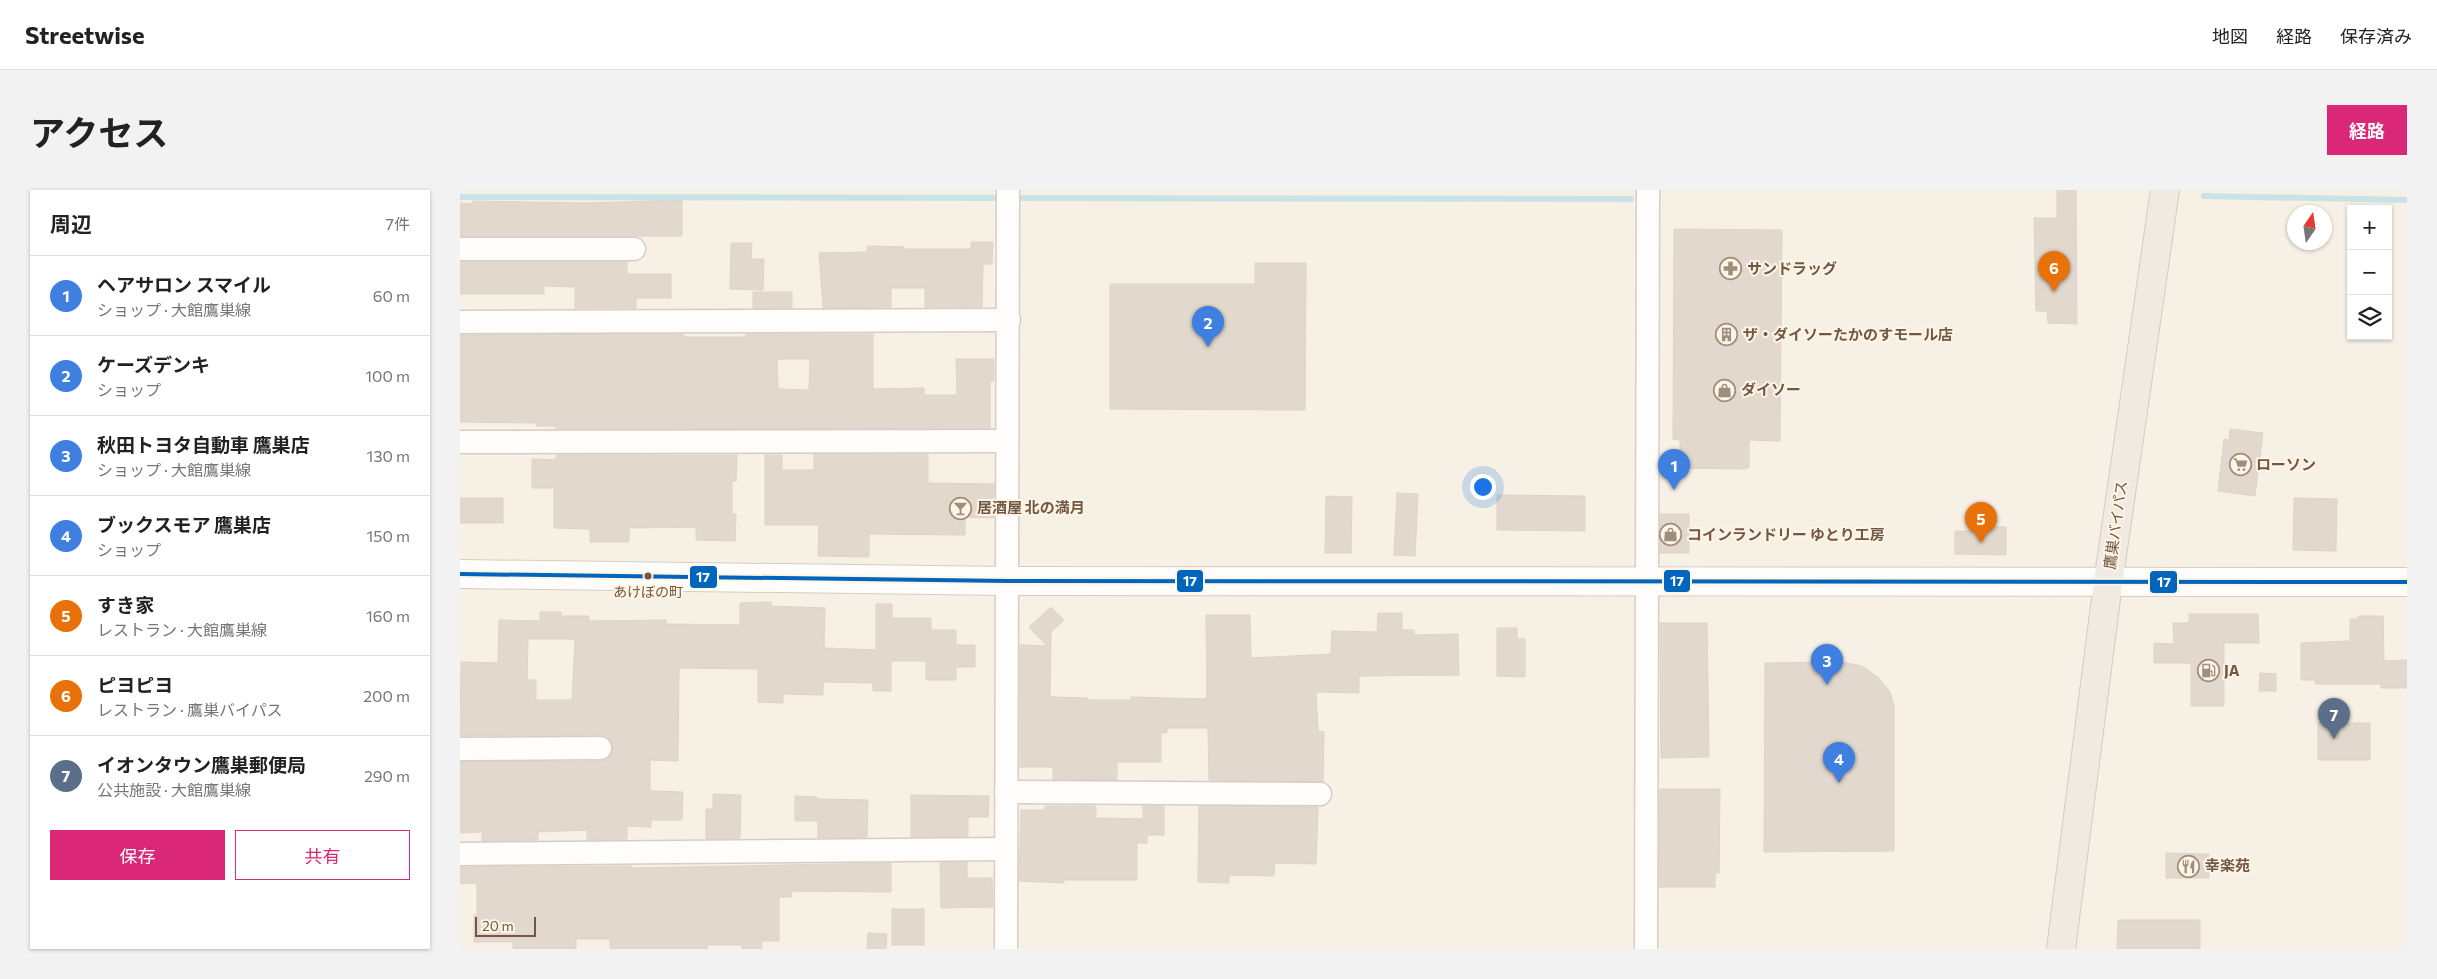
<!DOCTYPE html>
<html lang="ja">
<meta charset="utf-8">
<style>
:root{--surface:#fff;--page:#f2f2f2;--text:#222;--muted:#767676;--line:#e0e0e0;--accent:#db2777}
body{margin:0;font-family:Commissioner,"Noto Sans JP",sans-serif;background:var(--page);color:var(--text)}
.controls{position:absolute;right:15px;top:15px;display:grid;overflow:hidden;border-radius:0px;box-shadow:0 1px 4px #0004}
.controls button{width:45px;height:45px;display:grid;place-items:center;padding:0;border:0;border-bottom:1px solid var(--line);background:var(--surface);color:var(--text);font:25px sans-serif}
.compass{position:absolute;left:1827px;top:15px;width:45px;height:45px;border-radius:50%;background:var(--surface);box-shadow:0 1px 4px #0004;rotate:13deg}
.scale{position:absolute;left:15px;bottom:12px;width:61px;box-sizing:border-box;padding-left:5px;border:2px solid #725747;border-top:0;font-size:14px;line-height:18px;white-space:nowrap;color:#725747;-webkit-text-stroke:4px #fff5e5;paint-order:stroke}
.you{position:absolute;left:1022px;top:296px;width:18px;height:18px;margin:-12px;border:4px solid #fff;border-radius:50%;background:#1a73e8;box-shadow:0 0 0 8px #1a73e833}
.badge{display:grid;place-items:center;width:32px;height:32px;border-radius:50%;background:var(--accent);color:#fff;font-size:16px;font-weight:700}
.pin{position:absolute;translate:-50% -41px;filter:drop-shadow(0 1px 2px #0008)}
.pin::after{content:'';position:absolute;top:26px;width:18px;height:15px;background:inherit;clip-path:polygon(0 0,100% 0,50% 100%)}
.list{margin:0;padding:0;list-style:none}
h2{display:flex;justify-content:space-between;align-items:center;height:65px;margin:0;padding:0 20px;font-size:21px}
h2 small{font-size:16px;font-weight:400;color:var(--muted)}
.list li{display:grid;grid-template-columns:32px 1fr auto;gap:15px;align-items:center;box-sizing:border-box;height:80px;padding:0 20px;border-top:1px solid var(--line)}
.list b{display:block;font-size:19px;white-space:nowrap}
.list p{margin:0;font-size:16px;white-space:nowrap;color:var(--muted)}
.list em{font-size:16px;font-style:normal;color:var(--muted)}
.actions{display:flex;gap:10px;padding:15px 20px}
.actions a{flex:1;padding:11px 0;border:1px solid var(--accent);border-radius:0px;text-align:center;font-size:18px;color:var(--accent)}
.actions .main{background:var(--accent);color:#fff}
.icon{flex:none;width:28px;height:28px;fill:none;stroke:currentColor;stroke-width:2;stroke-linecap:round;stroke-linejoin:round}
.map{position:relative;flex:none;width:1947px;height:759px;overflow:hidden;border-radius:0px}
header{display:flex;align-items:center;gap:30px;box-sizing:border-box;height:70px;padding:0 25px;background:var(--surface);border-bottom:1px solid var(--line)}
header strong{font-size:24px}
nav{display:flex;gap:28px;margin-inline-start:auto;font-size:18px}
.intro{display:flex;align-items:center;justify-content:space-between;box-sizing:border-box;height:120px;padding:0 30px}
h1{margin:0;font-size:35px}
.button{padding:12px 22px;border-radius:0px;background:var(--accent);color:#fff;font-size:18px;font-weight:700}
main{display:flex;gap:30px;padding:0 30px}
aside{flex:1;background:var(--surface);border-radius:0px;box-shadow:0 1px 4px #0004}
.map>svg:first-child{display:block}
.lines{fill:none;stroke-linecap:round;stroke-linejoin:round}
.stream{stroke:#c8e3e5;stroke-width:6}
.building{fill:#e2d8cd;stroke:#ded3c8;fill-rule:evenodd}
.minor-casing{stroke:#d7cdc4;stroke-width:25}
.secondary-casing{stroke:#d6ccc2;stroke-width:30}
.trunk-casing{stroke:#d5cbc3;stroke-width:30}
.minor{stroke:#fefdfb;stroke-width:22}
.secondary{stroke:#fefdfb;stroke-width:28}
.trunk{stroke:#f0eae2;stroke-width:28}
.bus-1-casing{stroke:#fff5e5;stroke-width:8}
.bus-1{stroke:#0065bd;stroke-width:4}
.bus-dot{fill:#725747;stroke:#fff5e5;stroke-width:2}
.labels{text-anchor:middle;stroke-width:4;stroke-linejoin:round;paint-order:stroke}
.bus-label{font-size:14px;fill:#725747;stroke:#fff5e5}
.poi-label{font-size:15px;font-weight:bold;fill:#725747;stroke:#fff5e5;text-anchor:start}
.street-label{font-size:15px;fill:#725747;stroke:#fff5e5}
.line-badge{stroke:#fff5e5;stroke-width:2}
.badge-label{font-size:14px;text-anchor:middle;font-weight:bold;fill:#fff}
</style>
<header>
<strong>Streetwise</strong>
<nav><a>地図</a><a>経路</a><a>保存済み</a></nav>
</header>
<div class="intro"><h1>アクセス</h1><a class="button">経路</a></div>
<main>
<aside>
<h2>周辺<small>7件</small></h2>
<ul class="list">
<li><span class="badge" style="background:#3f7fe0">1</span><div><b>ヘアサロン スマイル</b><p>ショップ · 大館鷹巣線</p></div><em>60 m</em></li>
<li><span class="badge" style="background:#3f7fe0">2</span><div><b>ケーズデンキ</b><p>ショップ</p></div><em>100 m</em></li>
<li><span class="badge" style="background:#3f7fe0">3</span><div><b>秋田トヨタ自動車 鷹巣店</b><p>ショップ · 大館鷹巣線</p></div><em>130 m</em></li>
<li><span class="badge" style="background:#3f7fe0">4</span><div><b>ブックスモア 鷹巣店</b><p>ショップ</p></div><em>150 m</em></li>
<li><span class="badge" style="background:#e8710a">5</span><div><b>すき家</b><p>レストラン · 大館鷹巣線</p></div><em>160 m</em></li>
<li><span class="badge" style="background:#e8710a">6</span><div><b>ピヨピヨ</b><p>レストラン · 鷹巣バイパス</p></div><em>200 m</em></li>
<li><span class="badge" style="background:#5c6f8a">7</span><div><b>イオンタウン鷹巣郵便局</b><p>公共施設 · 大館鷹巣線</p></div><em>290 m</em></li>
</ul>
<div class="actions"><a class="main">保存</a><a>共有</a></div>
</aside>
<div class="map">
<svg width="1947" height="759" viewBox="0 0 1947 759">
<rect width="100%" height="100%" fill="#f6f0e5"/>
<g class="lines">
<g class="stream">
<polyline points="1744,6 1947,10"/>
<polyline points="0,7 1171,9"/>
</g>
</g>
<g class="building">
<polygon points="1597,0 1616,0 1617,134 1588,133 1587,121 1576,121 1574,28 1597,28"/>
<polygon points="222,10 222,46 0,46 0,13 13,14 13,11 126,13"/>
<polygon points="1214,39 1322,40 1320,251 1289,250 1289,277 1284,279 1220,278 1220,250 1213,249"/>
<polygon points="511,52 533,52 532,74 523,74 522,117 465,117 465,98 431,98 431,117 363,118 359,63 407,62 407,56 444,57 444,59 511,59"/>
<polygon points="271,53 292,53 291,69 304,69 303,100 270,99"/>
<polygon points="0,72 167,72 167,84 211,84 211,108 176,108 176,118 115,118 115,97 84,96 84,104 0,104"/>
<polygon points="795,73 846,73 845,220 650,219 650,94 795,94"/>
<rect x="293" y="102" width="39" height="16"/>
<path d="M223 144V147H286V144H413V199L464 198V205H497L496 169H534V191H530V238L96 239V236H76V233L0 232V145ZM317 169H350L349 200 318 199Z"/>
<polygon points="1770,239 1803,243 1795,306 1758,301 1764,249 1769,250"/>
<polygon points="354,264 468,264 468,293 534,294 534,328 505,327 505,345 409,344 409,367 358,366 359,335 305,335 305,265 322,265 322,280 354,280"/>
<polygon points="96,265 277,265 276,291 272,291 272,324 276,324 275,351 236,350 236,337 169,338 169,352 130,352 130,339 94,338 94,298 72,298 72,269 96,270"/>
<polygon points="937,303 958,304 955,366 934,365"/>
<polygon points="1037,305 1125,306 1125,341 1037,340"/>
<polygon points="866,306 892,307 891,363 865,363"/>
<rect x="0" y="308" width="43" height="25"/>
<polygon points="1834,308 1877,309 1876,361 1833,360"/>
<rect x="1200" y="324" width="29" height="39"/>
<polygon points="1512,336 1546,337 1546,365 1495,364 1495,341 1512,341"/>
<path d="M311 412V416L365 418 364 458 416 460V414H432V428H471V440H496V455H515V477H496V490H466V471H431V501H413V493L363 492V505L323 504V513L298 512V479L219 478 218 571 190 570V601L223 602 222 630H191V637L167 636V649L127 650V640L78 642V650L22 651V642L0 643V572L140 571 147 569 153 558 151 551 140 545 0 546 1 472 38 473 39 430 80 431V422H101V426H129V431L206 430V434L280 435V413ZM68 449H115L112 510H76V490H67Z"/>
<polygon points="591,417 604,430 591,442 590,507 628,508 628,510 671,510 671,507 747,509 746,425 790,425 791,468 871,464 872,441 917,442 918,423 942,423 942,440 954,440 954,445 998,444 999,485 899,486 899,503 856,502 858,541 864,542 863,592 749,590 748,538 707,538 707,543 701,543 701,572 657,572 657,590 593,589 593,577 560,577 560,455 587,456 569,437"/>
<polygon points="1729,424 1798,424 1799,453 1764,453 1764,516 1731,516 1731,473 1694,473 1694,453 1714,454 1713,433 1729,433"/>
<polygon points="1898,426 1923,426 1924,471 1947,470 1947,498 1921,498 1921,494 1855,494 1855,490 1841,490 1841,453 1890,451 1890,429 1898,429"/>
<polygon points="1200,433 1247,433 1249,567 1201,568"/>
<polygon points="1037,438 1057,438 1057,449 1065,449 1065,487 1037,486"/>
<polygon points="1382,472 1402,476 1419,488 1430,502 1434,516 1434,661 1304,662 1305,473"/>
<polygon points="1800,483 1816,484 1816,501 1799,501"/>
<rect x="1858" y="533" width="52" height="37"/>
<polygon points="1200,599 1260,599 1259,683 1255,683 1255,697 1199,697"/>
<polygon points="253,604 281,605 280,648 246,649 246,619 253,619"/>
<polygon points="451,605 529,606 528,627 508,627 508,646 451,647"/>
<polygon points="335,606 357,607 357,609 408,610 407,647 358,648 358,631 335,631"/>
<polygon points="585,616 636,616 636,628 683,629 683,616 704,616 704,645 687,645 687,653 677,653 677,690 604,690 604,693 559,691 561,620 585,620"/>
<polygon points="739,616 858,617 856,674 815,673 814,686 769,685 769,693 738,692"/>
<polygon points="1706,663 1749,664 1749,688 1706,688"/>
<polygon points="507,672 507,688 532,688 533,717 481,718 480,673"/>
<polygon points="431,673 431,702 331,701 331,707 319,707 319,751 301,751 302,759 282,759 282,755 247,755 247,759 150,759 150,749 116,749 116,759 53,759 53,752 14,752 14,725 17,725 17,693 0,694 0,677 171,676 171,678"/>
<rect x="432" y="719" width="32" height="36"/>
<polygon points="1658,730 1740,730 1740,759 1657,759"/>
<polygon points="408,743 427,744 426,759 407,759"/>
</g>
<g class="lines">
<defs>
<g id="minor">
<polyline points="0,59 174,59"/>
<polyline points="0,132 549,130"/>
<polyline points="0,252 547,251"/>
<polyline points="0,559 140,558"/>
<polyline points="546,602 860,604"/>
<polyline points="0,664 546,659"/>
<polyline points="546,759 548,0"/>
<polyline points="1186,759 1188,0"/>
</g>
<polyline id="secondary" points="0,384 548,391 1947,392"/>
<polyline id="trunk" points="1601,759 1648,393 1705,0"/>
</defs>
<use href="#minor" class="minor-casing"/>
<use href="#secondary" class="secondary-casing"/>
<use href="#trunk" class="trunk-casing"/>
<use href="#minor" class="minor"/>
<use href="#secondary" class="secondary"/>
<use href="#trunk" class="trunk"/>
<defs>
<polyline id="bus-1" points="0,384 548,391 1947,392"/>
</defs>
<use href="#bus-1" class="bus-1-casing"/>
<use href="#bus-1" class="bus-1"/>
</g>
<defs>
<symbol id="pharmacy-ring" viewBox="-11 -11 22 22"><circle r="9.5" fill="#fff5e5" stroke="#a08d7e" stroke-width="1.5"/><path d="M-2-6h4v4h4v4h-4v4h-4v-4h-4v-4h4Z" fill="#a08d7e"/></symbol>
<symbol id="building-ring" viewBox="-11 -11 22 22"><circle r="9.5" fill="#fff5e5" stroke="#a08d7e" stroke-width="1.5"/><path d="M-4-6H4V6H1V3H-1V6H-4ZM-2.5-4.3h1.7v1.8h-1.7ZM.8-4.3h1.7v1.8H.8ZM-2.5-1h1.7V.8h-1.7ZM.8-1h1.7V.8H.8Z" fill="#a08d7e"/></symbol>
<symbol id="shop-ring" viewBox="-11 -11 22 22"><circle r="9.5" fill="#fff5e5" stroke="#a08d7e" stroke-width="1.5"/><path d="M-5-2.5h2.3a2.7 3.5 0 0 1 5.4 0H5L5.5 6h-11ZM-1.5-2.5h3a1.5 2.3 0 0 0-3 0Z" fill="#a08d7e"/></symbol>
<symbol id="supermarket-ring" viewBox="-11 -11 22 22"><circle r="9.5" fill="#fff5e5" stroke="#a08d7e" stroke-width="1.5"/><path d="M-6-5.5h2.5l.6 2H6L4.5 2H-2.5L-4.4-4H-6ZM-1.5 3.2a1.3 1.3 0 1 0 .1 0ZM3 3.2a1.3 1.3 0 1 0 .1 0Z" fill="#a08d7e"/></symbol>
<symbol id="bar-ring" viewBox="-11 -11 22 22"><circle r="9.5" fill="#fff5e5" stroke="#a08d7e" stroke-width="1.5"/><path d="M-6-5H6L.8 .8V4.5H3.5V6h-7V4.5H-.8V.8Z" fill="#a08d7e"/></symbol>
<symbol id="fuel-ring" viewBox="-11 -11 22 22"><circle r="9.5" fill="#fff5e5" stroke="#a08d7e" stroke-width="1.5"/><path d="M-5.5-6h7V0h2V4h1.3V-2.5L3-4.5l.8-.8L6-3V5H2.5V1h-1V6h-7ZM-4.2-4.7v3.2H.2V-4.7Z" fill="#a08d7e"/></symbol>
<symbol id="restaurant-ring" viewBox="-11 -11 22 22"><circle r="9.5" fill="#fff5e5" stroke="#a08d7e" stroke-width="1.5"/><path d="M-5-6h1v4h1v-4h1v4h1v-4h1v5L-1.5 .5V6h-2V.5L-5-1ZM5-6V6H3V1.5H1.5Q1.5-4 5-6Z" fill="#a08d7e"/></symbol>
</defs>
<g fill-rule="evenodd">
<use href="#pharmacy-ring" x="1258" y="66" width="25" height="25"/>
<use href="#building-ring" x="1254" y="132" width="25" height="25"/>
<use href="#shop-ring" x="1252" y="188" width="25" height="25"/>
<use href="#supermarket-ring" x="1768" y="262" width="25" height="25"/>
<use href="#bar-ring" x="488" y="306" width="25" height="25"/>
<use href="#shop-ring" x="1198" y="332" width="25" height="25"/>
<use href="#fuel-ring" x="1736" y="468" width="25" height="25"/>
<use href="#restaurant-ring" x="1716" y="664" width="25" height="25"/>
</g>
<circle class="bus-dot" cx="188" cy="386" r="4.5"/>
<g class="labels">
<g class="bus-label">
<text x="188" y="407">あけぼの町</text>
</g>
<g class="poi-label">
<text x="1287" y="84">サンドラッグ</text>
<text x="1283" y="150">ザ・ダイソーたかのすモール店</text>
<text x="1281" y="205">ダイソー</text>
<text x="1796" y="280">ローソン</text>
<text x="517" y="323">居酒屋 北の満月</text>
<text x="1227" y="350">コインランドリー ゆとり工房</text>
<text x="1764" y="486">JA</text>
<text x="1745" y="681">幸楽苑</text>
</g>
<g class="street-label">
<text transform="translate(1656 335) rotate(-82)" y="5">鷹巣バイパス</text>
</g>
</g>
<g class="line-badge">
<rect x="229" y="375" width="29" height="24" rx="5" fill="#0065bd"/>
<rect x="716" y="379" width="28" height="24" rx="5" fill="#0065bd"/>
<rect x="1203" y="379" width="28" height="24" rx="5" fill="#0065bd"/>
<rect x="1689" y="380" width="29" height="24" rx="5" fill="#0065bd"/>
</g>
<g class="badge-label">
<text x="243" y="392">17</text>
<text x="730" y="396">17</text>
<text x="1217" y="396">17</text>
<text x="1704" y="397">17</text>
</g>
</svg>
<div class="controls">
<button>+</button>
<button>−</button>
<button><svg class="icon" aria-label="layers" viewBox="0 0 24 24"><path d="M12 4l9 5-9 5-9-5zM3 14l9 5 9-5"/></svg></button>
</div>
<svg class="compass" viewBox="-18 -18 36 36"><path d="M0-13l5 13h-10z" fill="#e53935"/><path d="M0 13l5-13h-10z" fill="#767676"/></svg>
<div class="scale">20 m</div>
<div class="you"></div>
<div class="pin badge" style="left:1214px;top:300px;background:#3f7fe0">1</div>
<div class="pin badge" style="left:748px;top:157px;background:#3f7fe0">2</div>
<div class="pin badge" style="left:1367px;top:495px;background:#3f7fe0">3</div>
<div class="pin badge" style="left:1379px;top:593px;background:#3f7fe0">4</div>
<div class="pin badge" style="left:1521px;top:353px;background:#e8710a">5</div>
<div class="pin badge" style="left:1594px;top:102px;background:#e8710a">6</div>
<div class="pin badge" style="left:1874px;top:549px;background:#5c6f8a">7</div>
</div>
</main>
